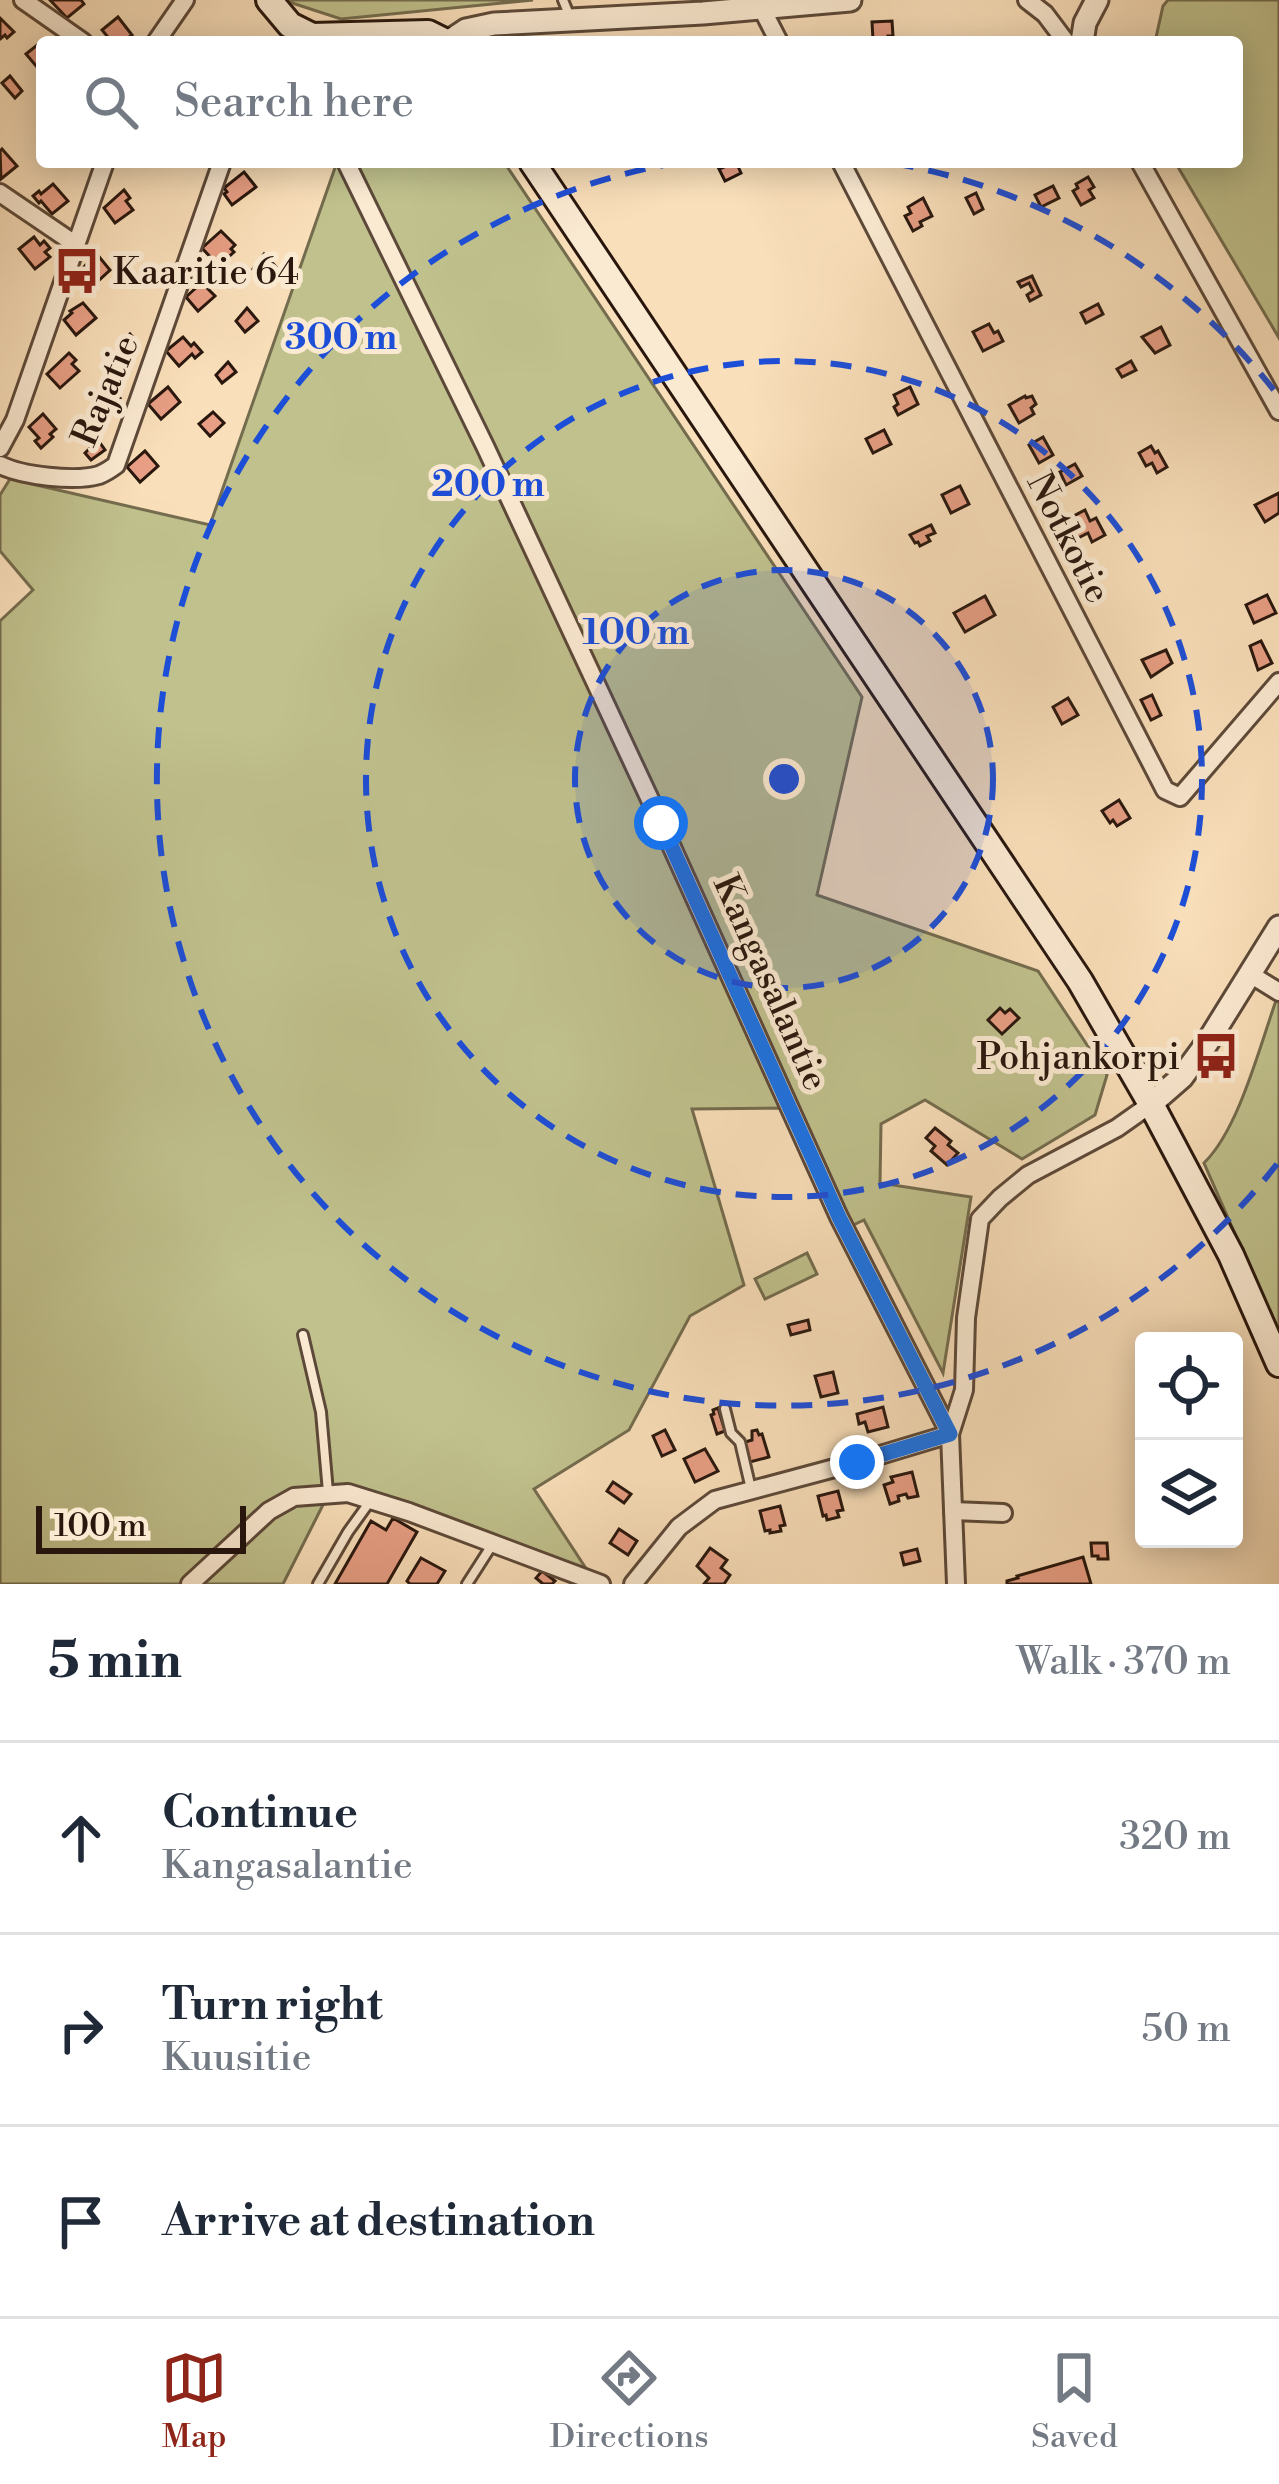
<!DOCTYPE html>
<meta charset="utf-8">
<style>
:root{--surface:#fff;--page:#f2f2f3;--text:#1f2937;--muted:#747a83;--line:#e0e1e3;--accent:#8f2418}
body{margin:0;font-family:"Libre Bodoni",serif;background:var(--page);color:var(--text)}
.controls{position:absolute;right:36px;bottom:36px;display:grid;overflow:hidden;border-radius:12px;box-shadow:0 6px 30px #0003}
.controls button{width:108px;height:108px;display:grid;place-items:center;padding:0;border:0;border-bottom:3px solid var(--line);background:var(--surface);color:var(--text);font:60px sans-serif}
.scale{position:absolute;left:36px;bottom:30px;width:210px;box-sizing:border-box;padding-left:12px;border:6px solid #29170e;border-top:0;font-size:33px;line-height:42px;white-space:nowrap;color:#29170e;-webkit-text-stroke:9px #fbead2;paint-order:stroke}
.stop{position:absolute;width:36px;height:36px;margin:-27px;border:9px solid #1a73e8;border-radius:50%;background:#fff}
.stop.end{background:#1a73e8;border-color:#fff;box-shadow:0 3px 12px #0008}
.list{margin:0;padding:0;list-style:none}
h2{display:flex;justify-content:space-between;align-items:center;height:156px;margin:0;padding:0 48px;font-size:51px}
h2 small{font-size:39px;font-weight:400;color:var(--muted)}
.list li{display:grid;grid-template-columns:78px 1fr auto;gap:36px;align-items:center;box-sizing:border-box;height:192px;padding:0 48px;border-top:3px solid var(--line)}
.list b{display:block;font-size:45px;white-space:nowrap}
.list p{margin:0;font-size:39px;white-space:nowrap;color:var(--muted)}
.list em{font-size:39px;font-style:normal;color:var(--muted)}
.icon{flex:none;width:66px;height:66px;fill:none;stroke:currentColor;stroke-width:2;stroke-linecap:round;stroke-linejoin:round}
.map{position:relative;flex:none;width:1279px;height:1584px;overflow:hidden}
.search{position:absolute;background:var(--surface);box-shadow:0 6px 30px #0003;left:36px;right:36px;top:36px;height:132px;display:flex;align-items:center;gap:30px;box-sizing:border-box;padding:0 42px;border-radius:12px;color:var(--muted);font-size:45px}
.sheet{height:732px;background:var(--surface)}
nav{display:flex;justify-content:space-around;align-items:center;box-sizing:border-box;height:168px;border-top:3px solid var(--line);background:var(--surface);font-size:33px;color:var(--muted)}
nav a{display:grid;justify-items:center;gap:6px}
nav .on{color:var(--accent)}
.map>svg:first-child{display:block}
.green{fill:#c0c18d;stroke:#746c4e;stroke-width:3}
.building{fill:#e89f85;stroke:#29170e;stroke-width:3}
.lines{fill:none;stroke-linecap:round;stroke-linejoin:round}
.service-casing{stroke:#5d4939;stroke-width:14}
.minor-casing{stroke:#5d4939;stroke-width:22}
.tertiary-casing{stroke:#5d4939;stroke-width:27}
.secondary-casing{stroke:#29170e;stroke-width:30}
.service{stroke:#fbead2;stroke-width:8}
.minor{stroke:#fbead2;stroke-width:16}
.tertiary{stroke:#fbead2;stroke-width:21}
.secondary{stroke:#fbead2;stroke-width:24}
.route{stroke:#1a73e8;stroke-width:15}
.ring{fill:none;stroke:#1d4ed8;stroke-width:6;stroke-dasharray:21 15}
.labels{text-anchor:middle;stroke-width:10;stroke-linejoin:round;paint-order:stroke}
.poi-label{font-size:36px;fill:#29170e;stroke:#fbead2;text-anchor:start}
.street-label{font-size:36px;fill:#29170e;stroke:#fbead2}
.centre{fill:#1d4ed8;stroke:#fbead2;stroke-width:6}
.ring-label{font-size:36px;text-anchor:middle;font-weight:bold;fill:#1d4ed8;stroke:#fbead2;stroke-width:10;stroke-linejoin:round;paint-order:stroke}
</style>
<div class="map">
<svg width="1279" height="1584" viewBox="0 0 1279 1584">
<rect width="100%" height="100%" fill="#f9dfba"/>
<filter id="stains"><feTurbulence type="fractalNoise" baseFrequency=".00167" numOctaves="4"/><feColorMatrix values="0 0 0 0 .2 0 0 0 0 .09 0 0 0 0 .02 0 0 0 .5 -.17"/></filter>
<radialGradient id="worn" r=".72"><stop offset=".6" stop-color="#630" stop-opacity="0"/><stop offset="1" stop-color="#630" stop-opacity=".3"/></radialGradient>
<g class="green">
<polygon points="283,0 533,0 341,19"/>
<polygon points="1168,0 1279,0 1279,338 1175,162 1237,162 1237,42 1155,42 1163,6"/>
<path d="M337 162H504L862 697 817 895 1038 971 1107 1075 1095 1115 1022 1159 925 1100 881 1124 880 1183 971 1197 943 1373 864 1220 849 1227 790 1108 692 1109 744 1285 690 1316 629 1430 534 1489 587 1570C504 1535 417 1514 329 1493L283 1584H0V621L33 590 0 551V495L10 479 210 525Z"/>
<path d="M1279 992V1334L1204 1163C1240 1128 1261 1041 1279 992Z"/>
<polygon points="807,1253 817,1274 765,1299 755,1279"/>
</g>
<g class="building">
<polygon points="50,0 81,0 84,4 67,18"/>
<polygon points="118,17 132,35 122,42 112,42 102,30"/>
<polygon points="0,18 14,32 7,38 5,35 0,39"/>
<polygon points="892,21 893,36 888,36 888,39 873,40 872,22"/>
<polygon points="41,42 42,43 42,73 26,54"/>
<polygon points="10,76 22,91 15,98 2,83"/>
<polygon points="2,149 17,166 1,179 0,151"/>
<polygon points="736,162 741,173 725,181 719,169"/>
<polygon points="244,172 256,187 232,205 224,194 227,192 224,188"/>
<polygon points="1088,177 1094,187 1089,190 1094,198 1081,205 1073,191 1078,188 1076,184"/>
<polygon points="53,184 68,201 52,214 41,201 39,203 33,196 39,191 41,194"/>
<polygon points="1053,186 1059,198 1041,207 1035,195"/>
<polygon points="124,190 130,198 126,201 133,210 115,223 104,208"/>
<polygon points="976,193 983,209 974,214 966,198"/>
<polygon points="923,198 932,216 920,222 922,226 913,231 905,216 911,213 908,207"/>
<polygon points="221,231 235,245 231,249 234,252 224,261 221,257 215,262 202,248"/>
<polygon points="34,237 40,245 44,241 50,248 45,252 50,257 35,269 19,249"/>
<polygon points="96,253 110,270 97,282 84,267"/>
<polygon points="264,254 276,267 267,275 264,272 260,276 253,269"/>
<polygon points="202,275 210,284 206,287 215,296 198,311 186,297 199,285 195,281"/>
<polygon points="1032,276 1041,295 1030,301 1027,295 1033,291 1029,283 1021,287 1018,282"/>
<polygon points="83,303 96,318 76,335 64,320 72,313 70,311"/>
<polygon points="1098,304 1103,314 1086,323 1081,313"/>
<polygon points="247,308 258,321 245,332 236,321"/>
<polygon points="989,324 994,333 998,331 1003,341 983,351 973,332"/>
<polygon points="1161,327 1170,345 1155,353 1142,337"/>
<polygon points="130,334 138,343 125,355 117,346"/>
<polygon points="183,337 191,346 194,343 202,352 195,358 192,354 179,366 166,351"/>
<polygon points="69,353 76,360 72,364 79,371 60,388 47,374"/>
<polygon points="1131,361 1136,370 1122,377 1117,369"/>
<polygon points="228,362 236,372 222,383 216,375"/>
<polygon points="109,386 120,398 113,404 101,393"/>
<polygon points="168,387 180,402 161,419 148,404"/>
<polygon points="910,387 918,404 898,415 894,407 898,404 894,395"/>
<polygon points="1025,396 1026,398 1032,396 1036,404 1031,408 1034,414 1019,423 1009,405"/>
<polygon points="213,412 224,423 210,436 199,424"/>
<polygon points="43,414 56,429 50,434 53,437 41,448 35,441 39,438 29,427"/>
<polygon points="884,430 891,444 873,453 866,439"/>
<polygon points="1043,437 1053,455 1039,463 1029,445"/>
<polygon points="98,440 105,450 91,460 85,453"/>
<polygon points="1151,446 1155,453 1158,451 1167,467 1157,473 1152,463 1146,466 1139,453"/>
<polygon points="145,451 158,466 140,482 127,467"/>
<polygon points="1075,464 1082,476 1066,485 1060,472"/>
<polygon points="960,486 969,504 951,513 942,495"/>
<polygon points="1279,493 1279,513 1265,522 1255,505"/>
<polygon points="1085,510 1090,521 1096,518 1105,535 1092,542 1088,533 1078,538 1068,519"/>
<polygon points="931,525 935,533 927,536 930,541 920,546 918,542 915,543 910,535"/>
<polygon points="1267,595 1276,613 1254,623 1246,605"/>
<polygon points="985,596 995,615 965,632 954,613"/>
<polygon points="1261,641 1272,663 1258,670 1250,646"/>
<polygon points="1166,650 1172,663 1151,677 1142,660"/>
<polygon points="1152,695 1161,715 1151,720 1141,700"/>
<polygon points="1068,698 1078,715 1062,724 1053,707"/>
<polygon points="1119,800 1130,818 1117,826 1113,820 1110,823 1102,811"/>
<polygon points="1000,1008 1005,1013 1010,1009 1019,1018 1002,1034 988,1020"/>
<polygon points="935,1128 951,1141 948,1145 958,1153 947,1165 931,1151 935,1146 926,1138"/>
<polygon points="808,1320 810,1330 791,1335 788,1325"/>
<polygon points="833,1372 838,1393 821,1397 815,1376"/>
<polygon points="883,1407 888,1427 868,1432 865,1422 859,1424 857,1414"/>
<polygon points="718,1408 725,1431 717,1434 711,1415 714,1414 713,1410"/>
<polygon points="665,1430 675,1450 662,1456 653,1436"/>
<polygon points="757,1430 759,1435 762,1434 769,1457 750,1462 745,1442 752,1440 752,1431"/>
<polygon points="705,1449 718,1471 695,1482 684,1459"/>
<polygon points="912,1472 918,1496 908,1498 906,1494 898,1496 899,1501 890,1504 884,1485 893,1482 891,1477"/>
<polygon points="613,1482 631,1494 624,1503 607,1491"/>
<polygon points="838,1491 843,1510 837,1511 839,1517 827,1520 826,1515 823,1516 818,1496"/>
<polygon points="780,1506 785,1525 780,1526 781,1531 770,1533 770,1530 765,1531 760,1511"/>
<polygon points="393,1518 417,1532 387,1584 335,1584 371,1521 386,1530"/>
<polygon points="619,1529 637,1541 628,1555 610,1543"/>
<polygon points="1091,1543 1107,1543 1108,1559 1098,1559 1098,1556 1092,1556"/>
<polygon points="710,1548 727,1560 721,1568 730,1575 724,1584 704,1584 709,1578 697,1566"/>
<polygon points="917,1549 920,1561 904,1565 901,1553"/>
<polygon points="1083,1557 1091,1584 1007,1584 1007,1581 1018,1578 1017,1576"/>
<polygon points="421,1558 445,1571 437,1584 410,1584 407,1581"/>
<polygon points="542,1571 555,1581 552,1584 543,1584 536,1578"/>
</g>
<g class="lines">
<defs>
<g id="service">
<polyline points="563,0 570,17"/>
<polyline points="303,1335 321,1412 328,1492"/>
<polyline points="725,1409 731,1433 740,1442 751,1489"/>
<polyline points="318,1584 348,1532 371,1500"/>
<polyline points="467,1584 492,1545"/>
</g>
<g id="minor">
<polyline points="23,0 83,42"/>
<polyline points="1027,0 1045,14 1066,42"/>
<polyline points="762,9 779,42"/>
<polyline points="156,42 185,0"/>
<polyline points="346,162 485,446 661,823 839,1217 950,1434 956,1584"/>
<polyline points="841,162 1165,790 1180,797 1279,682"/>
<polyline points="1140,162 1279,411"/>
<polyline points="0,193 75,244"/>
<polyline points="0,448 15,420 105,162"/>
<path d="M0 465C22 476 75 482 99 475 104 473 112 468 116 465L222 162"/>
<polyline points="1250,974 1279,992"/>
<polyline points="953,1511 1003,1513"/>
<polyline points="190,1584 269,1511 294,1497 348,1493 409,1512 601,1584"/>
<polyline points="633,1584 679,1527 715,1500 857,1462 950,1434 964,1390 966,1318 980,1219 1000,1198 1028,1175 1117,1128 1151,1104"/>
</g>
<g id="tertiary">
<polyline points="448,42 466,30 494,24 703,13 850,0"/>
<polyline points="1082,42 1085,23 1097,0"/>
<polyline points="1151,1104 1182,1077 1207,1043 1279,927"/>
</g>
<g id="secondary">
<polyline points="269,0 290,25 312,36 428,33 446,42"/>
<polyline points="532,162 1080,981 1151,1104 1231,1255 1279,1364"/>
</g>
</defs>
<use href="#service" class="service-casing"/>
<use href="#minor" class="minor-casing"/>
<use href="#tertiary" class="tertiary-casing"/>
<use href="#secondary" class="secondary-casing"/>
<use href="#service" class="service"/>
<use href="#minor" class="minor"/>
<use href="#tertiary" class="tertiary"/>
<use href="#secondary" class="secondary"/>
</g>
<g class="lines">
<polyline class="route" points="661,823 839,1217 950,1434 857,1462"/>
</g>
<circle cx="784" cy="779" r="209" fill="#1d4ed8" fill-opacity=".12"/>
<g class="ring">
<circle cx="784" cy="779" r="209"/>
<circle cx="784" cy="779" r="418"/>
<path d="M1277 1164A626 626 0 1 1 675 163M893 163A626 626 0 0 1 1277 394"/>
</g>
<defs>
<symbol id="bus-bare" viewBox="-9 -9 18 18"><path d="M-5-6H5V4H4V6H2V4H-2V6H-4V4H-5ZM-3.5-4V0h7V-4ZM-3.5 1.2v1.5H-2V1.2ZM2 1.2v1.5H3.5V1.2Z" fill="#8f2418" stroke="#fbead2" stroke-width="2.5" paint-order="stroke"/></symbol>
</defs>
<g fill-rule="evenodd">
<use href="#bus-bare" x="44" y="238" width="66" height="66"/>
<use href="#bus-bare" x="1183" y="1023" width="66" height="66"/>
</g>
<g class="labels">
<g class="poi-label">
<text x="113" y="284">Kaaritie 64</text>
<text x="1180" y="1069" text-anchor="end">Pohjankorpi</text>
</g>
<g class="street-label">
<text transform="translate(104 390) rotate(-67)" y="13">Rajatie</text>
<text transform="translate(1070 537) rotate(63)" y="13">Notkotie</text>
<text transform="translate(772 982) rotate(66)" y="13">Kangasalantie</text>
</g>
</g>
<circle cx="784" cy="779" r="18" class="centre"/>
<g class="ring-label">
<text x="341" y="349">300 m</text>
<text x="488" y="496">200 m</text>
<text x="636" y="644">100 m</text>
</g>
<rect width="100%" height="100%" filter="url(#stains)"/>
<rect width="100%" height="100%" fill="url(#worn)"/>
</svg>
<div class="controls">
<button><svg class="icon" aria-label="locate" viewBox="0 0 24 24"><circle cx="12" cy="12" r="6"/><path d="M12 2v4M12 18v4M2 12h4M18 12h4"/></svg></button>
<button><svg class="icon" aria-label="layers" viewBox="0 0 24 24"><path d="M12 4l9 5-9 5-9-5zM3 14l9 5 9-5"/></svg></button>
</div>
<div class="scale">100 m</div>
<div class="stop" style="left:661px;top:823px"></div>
<div class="stop end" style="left:857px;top:1462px"></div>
<div class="search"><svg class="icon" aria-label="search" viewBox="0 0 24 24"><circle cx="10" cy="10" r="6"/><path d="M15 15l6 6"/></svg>Search here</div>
</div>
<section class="sheet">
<h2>5 min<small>Walk · 370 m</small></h2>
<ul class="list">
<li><svg class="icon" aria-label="ahead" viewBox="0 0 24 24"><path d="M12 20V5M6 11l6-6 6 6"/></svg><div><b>Continue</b><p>Kangasalantie</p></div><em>320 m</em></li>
<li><svg class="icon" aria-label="right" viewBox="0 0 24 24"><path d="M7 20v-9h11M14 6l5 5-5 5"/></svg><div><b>Turn right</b><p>Kuusitie</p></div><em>50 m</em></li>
<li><svg class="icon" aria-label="arrive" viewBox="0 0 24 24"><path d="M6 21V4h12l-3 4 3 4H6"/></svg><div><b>Arrive at destination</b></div></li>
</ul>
</section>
<nav>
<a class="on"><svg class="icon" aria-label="map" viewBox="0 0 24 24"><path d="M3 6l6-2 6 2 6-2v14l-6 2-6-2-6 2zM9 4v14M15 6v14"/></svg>Map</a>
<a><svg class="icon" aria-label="directions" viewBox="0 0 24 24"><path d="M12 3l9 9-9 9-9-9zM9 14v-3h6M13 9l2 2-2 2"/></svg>Directions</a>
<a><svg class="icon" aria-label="saved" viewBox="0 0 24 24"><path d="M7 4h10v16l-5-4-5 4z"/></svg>Saved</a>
</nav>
